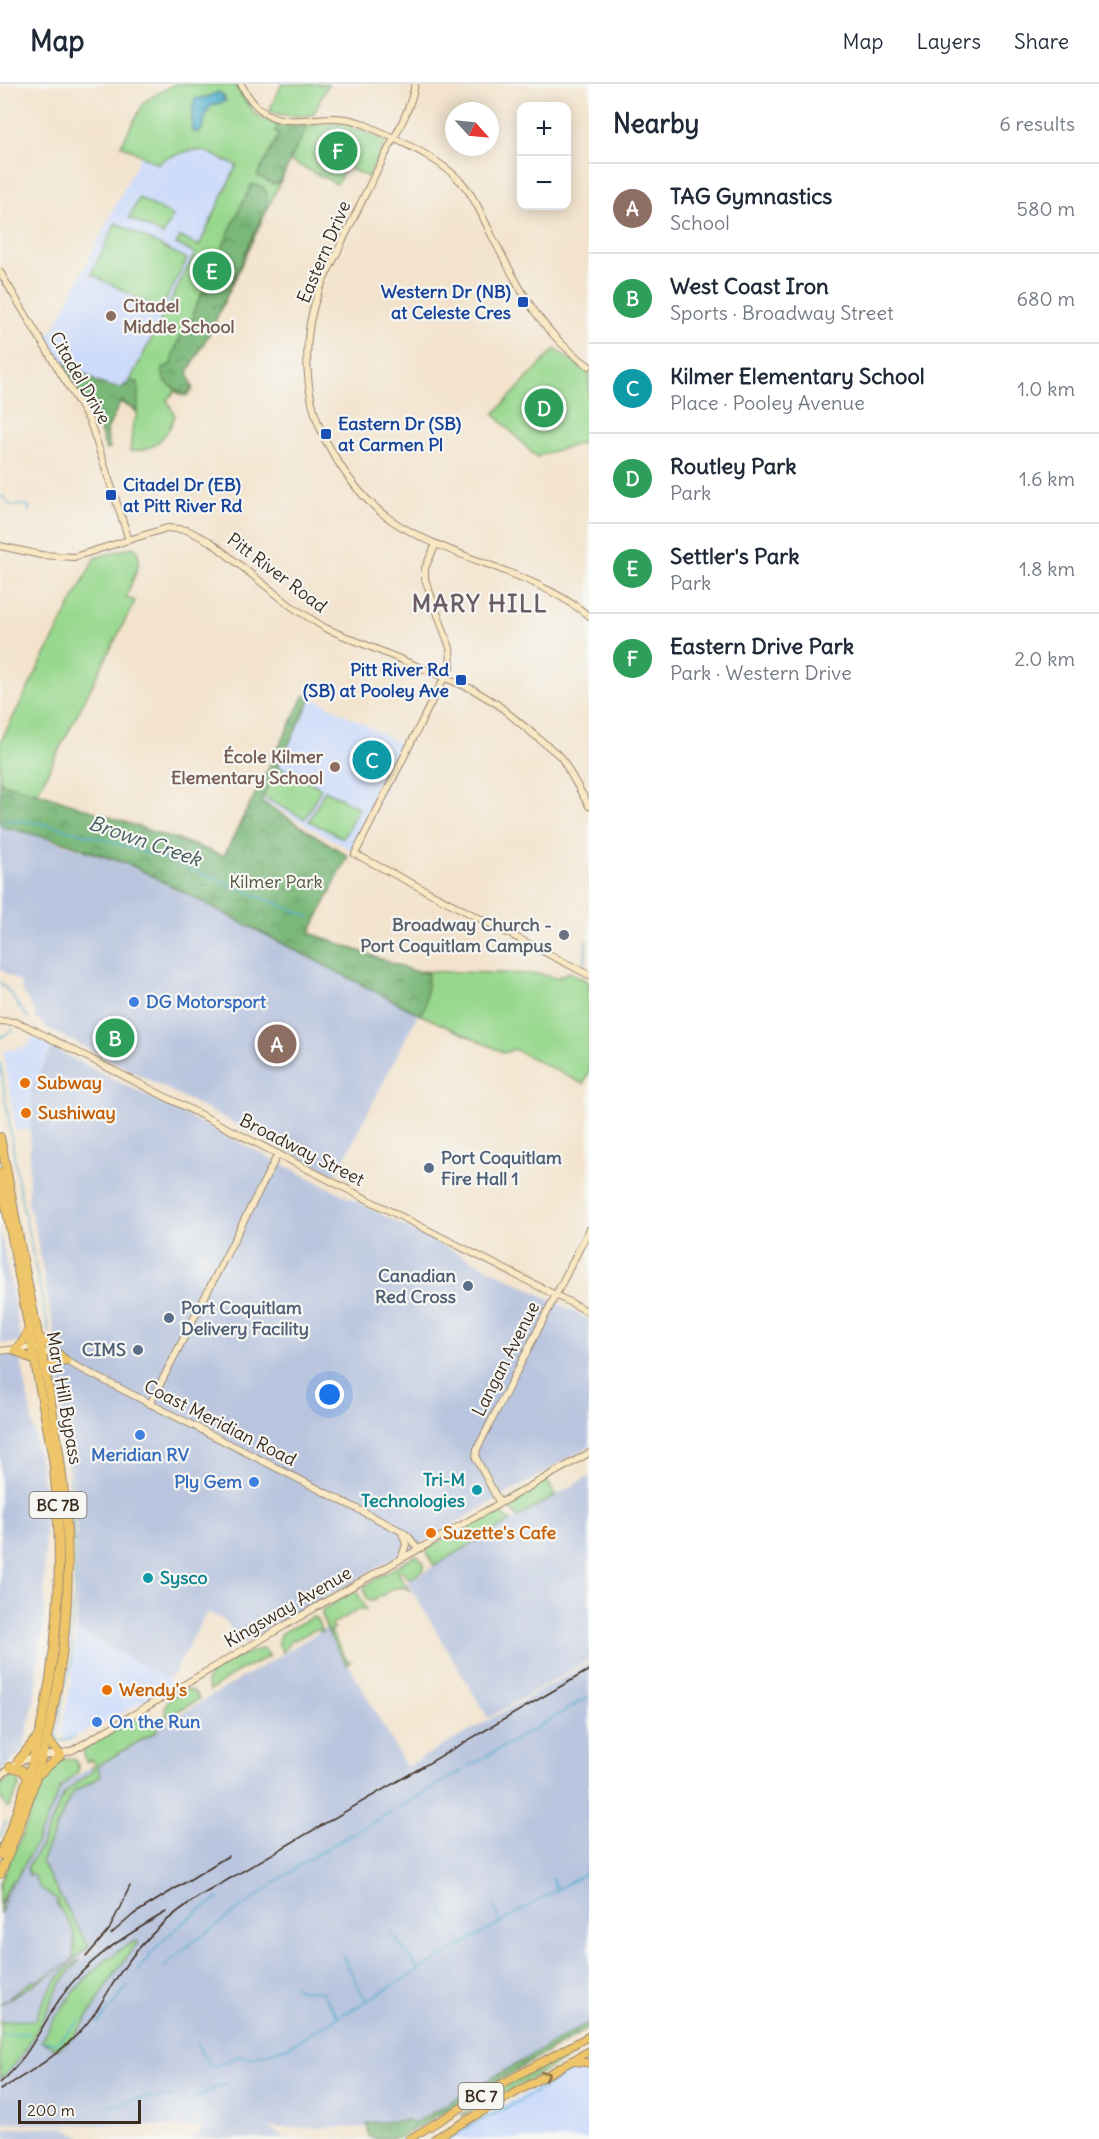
<!DOCTYPE html>
<meta charset="utf-8">
<style>
:root{--surface:#fff;--page:#f6f6f7;--text:#1f2937;--muted:#747a83;--line:#e0e1e3;--accent:#7c3aed}
body{margin:0;font-family:Delius,sans-serif;background:var(--page);color:var(--text)}
.controls{position:absolute;right:18px;top:18px;display:grid;overflow:hidden;border-radius:12px;box-shadow:0 3px 15px #0003}
.controls button{width:54px;height:54px;display:grid;place-items:center;padding:0;border:0;border-bottom:2px solid var(--line);background:var(--surface);color:var(--text);font:30px sans-serif}
.compass{position:absolute;left:445px;top:18px;width:54px;height:54px;border-radius:50%;background:var(--surface);box-shadow:0 3px 15px #0003;rotate:117deg}
.scale{position:absolute;left:18px;bottom:15px;width:123px;box-sizing:border-box;padding-left:6px;border:3px solid #3b2a1e;border-top:0;font-size:16px;line-height:21px;white-space:nowrap;color:#3b2a1e;-webkit-text-stroke:4px #f6f6f2;paint-order:stroke}
.you{position:absolute;left:330px;top:1311px;width:21px;height:21px;margin:-15px;border:4px solid #fff;border-radius:50%;background:#1a73e8;box-shadow:0 0 0 9px #1a73e833}
.badge{display:grid;place-items:center;width:39px;height:39px;border-radius:50%;background:var(--accent);color:#fff;font-size:20px;font-weight:700}
.pin{position:absolute;translate:-50% -50%;border:3px solid #fff;box-shadow:0 2px 6px #0006}
.list{margin:0;padding:0;list-style:none}
h2{display:flex;justify-content:space-between;align-items:center;height:78px;margin:0;padding:0 24px;font-size:26px}
h2 small{font-size:20px;font-weight:400;color:var(--muted)}
.list li{display:grid;grid-template-columns:39px 1fr auto;gap:18px;align-items:center;box-sizing:border-box;height:90px;padding:0 24px;border-top:2px solid var(--line)}
.list b{display:block;font-size:22px;white-space:nowrap}
.list p{margin:0;font-size:20px;white-space:nowrap;color:var(--muted)}
.list em{font-size:20px;font-style:normal;color:var(--muted)}
.map{position:relative;flex:none;width:589px;height:2055px;overflow:hidden}
header{display:flex;align-items:center;gap:36px;box-sizing:border-box;height:84px;padding:0 30px;background:var(--surface);border-bottom:2px solid var(--line)}
header strong{font-size:28px}
nav{display:flex;gap:33px;margin-inline-start:auto;font-size:21px}
main{display:flex}
aside{flex:1;background:var(--surface)}
.map>svg:first-child{display:block}
.built{fill:#cddbfa}
.industrial{fill:#b9c5de}
.green{fill:#98d88e;stroke:#6a8156;stroke-width:1.5}
.forest{fill:url(#forest-crowns);stroke:#5a714c;stroke-width:1.5}
.water{fill:url(#water-ripples);stroke:#466d76;stroke-width:1.5}
.lines{fill:none;stroke-linecap:round;stroke-linejoin:round}
.stream{stroke:#51b0cf;stroke-width:1.5}
.secondary-casing{stroke:#978675;stroke-width:8}
.primary-casing{stroke:#978675;stroke-width:9}
.highway-casing{stroke:#978675;stroke-width:10}
.secondary{stroke:#f8e8c3;stroke-width:6}
.primary{stroke:#eec569;stroke-width:7}
.highway{stroke:#eec569;stroke-width:8}
.rail{stroke:#3b2a1e;stroke-width:1.5}
.oneway{stroke:#8c7040}
.transit-dot{fill:#1a4fb4;stroke:#f6f6f2;stroke-width:2}
.education-dot{fill:#8d6e63;stroke:#f6f6f2;stroke-width:2}
.worship-dot{fill:#6b7280;stroke:#f6f6f2;stroke-width:2}
.shop-dot{fill:#3f7fe0;stroke:#f6f6f2;stroke-width:2}
.food-dot{fill:#e8710a;stroke:#f6f6f2;stroke-width:2}
.service-dot{fill:#5c6f8a;stroke:#f6f6f2;stroke-width:2}
.culture-dot{fill:#0f9aa8;stroke:#f6f6f2;stroke-width:2}
.labels{text-anchor:middle;stroke-width:4.5;stroke-linejoin:round;paint-order:stroke}
.shield{fill:#f6f6f2;stroke:#73675e;stroke-width:1.5}
.shield-label{font-size:16px;font-weight:bold;fill:#3b2a1e}
.street-label{font-size:18px;fill:#3b2a1e;stroke:#f6f6f2}
.transit-label{font-size:18px;font-weight:bold;fill:#164399;stroke:#f6f6f2;text-anchor:end}
.education-label{font-size:18px;font-weight:bold;fill:#785e54;stroke:#f6f6f2;text-anchor:start}
.park-label{font-size:18px;fill:#52563a;stroke:#f6f6f2}
.worship-label{font-size:18px;font-weight:bold;fill:#5b616d;stroke:#f6f6f2;text-anchor:end}
.shop-label{font-size:18px;font-weight:bold;fill:#366cbe;stroke:#f6f6f2;text-anchor:start}
.food-label{font-size:18px;font-weight:bold;fill:#c56008;stroke:#f6f6f2;text-anchor:start}
.service-label{font-size:18px;font-weight:bold;fill:#4e5e75;stroke:#f6f6f2;text-anchor:start}
.culture-label{font-size:18px;font-weight:bold;fill:#0d838f;stroke:#f6f6f2;text-anchor:end}
.water-label{font-size:20px;font-style:italic;fill:#43595c;stroke:#f6f6f2}
.district-label{font-size:24px;font-weight:bold;letter-spacing:1.5px;fill:#6b5c65;stroke:#f6f6f2}
</style>
<header>
<strong>Map</strong>
<nav><a>Map</a><a>Layers</a><a>Share</a></nav>
</header>
<main>
<div class="map">
<svg width="589" height="2055" viewBox="0 0 589 2055">
<defs>
<pattern id="forest-crowns" width="20" height="18" patternUnits="userSpaceOnUse" patternTransform="scale(1.5)"><rect width="20" height="18" fill="#7ab879"/><path d="M2 6a3 3 0 1 1 6 0M12 15a3 3 0 1 1 6 0" fill="none" stroke="#659663"/></pattern>
<pattern id="water-ripples" width="26" height="14" patternUnits="userSpaceOnUse" patternTransform="scale(1.5)"><rect width="26" height="14" fill="#51b0cf"/><path d="M2 4q2-2 4 0t4 0M15 11q2-2 4 0t4 0" fill="none" stroke="#448fa7"/></pattern>
</defs>
<rect width="100%" height="100%" fill="#f6f6f2"/>
<filter id="ink" filterUnits="userSpaceOnUse"><feTurbulence type="fractalNoise" baseFrequency=".0167" numOctaves="2"/><feDisplacementMap in="SourceGraphic" scale="12" xChannelSelector="R" yChannelSelector="G"/><feConvolveMatrix kernelMatrix="1 2 1 2 8 2 1 2 1" color-interpolation-filters="sRGB"/></filter>
<filter id="wash" filterUnits="userSpaceOnUse"><feTurbulence type="fractalNoise" baseFrequency=".008" numOctaves="4" result="noise"/><feDisplacementMap in="SourceGraphic" scale="24" xChannelSelector="R" yChannelSelector="G"/><feGaussianBlur stdDeviation="1.35" result="paint"/><feColorMatrix in="noise" values="0 0 0 0 0 0 0 0 0 0 0 0 0 0 0 0 0 1.4 0 .05"/><feComposite in="paint" operator="in"/></filter>
<g filter="url(#wash)">
<rect width="100%" height="100%" fill="#f3e3cc"/>
<g class="built">
<polygon points="201,64 237,81 195,169 103,348 44,251 53,247 141,71 158,80 166,72"/>
<polygon points="312,613 405,662 353,767 261,715"/>
<polygon points="34,953 52,962 32,1003 31,1045 16,1047 3,967 26,963"/>
<polygon points="76,1547 167,1594 172,1602 90,1646 66,1655 61,1649 71,1599"/>
<polygon points="578,1980 589,1983 589,2055 443,2055"/>
</g>
<g class="industrial">
<polygon points="6,742 131,781 418,930 336,1091 43,942 44,939 34,934 36,930 20,903 22,900 0,885 0,743"/>
<polygon points="52,964 589,1235 589,1363 240,1562 227,1538 209,1529 204,1533 174,1590 167,1594 76,1546 77,1448 70,1372 55,1254 35,1143 28,1121 32,1003"/>
<polygon points="0,1143 21,1258 0,1260"/>
<polygon points="20,1270 45,1408 44,1542 36,1590 39,1591 24,1664 0,1688 0,1271"/>
<polygon points="589,1392 589,1576 488,1634 407,1498"/>
<polygon points="328,1543 406,1683 589,1579 589,1940 410,2043 268,2044 289,2055 190,2055 199,2052 202,2043 0,2039 0,1995 22,1971 36,1950 58,1904 67,1891 78,1878 103,1858 90,1866 59,1893 46,1911 35,1936 0,1937 0,1807 36,1716"/>
<polygon points="63,2043 83,2055 7,2055 3,2045"/>
</g>
<g class="green">
<path d="M174 0H234L246 19 237 0 251 22 246 19 252 25 253 29 277 41 289 43 345 39 386 57 368 93 346 83 337 100 290 77 211 246 188 288 193 305 188 311 183 312 175 307 167 316 175 332C167 353 153 368 130 367L133 339 138 330 133 325 119 318 195 169 176 160 180 153 199 162 237 81C214 75 207 59 179 70 170 73 165 73 158 80L121 61 145 17Z"/>
<path d="M282 0H328L313 31C297 32 284 33 269 27Z"/>
<polygon points="139,114 173,132 163,151 129,134"/>
<polygon points="116,139 187,175 161,226 91,190"/>
<path d="M555 265 589 289V355C573 365 553 365 536 373L494 330Z"/>
<polygon points="132,463 137,466 139,475 138,483 126,513 135,517 37,709 0,698 0,659 95,474"/>
<polygon points="275,681 321,704 305,735 259,711"/>
<polygon points="325,706 359,724 343,754 309,737"/>
<polygon points="247,725 310,849 413,887 539,890 557,894 569,888 589,898 589,988 583,1000 514,965 505,969 421,931 131,781 84,766 175,754 224,772"/>
<polygon points="546,1396 556,1411 522,1431 517,1433 508,1421 509,1416"/>
<polygon points="493,1426 497,1426 511,1437 434,1482 427,1468 429,1464 459,1446 474,1440"/>
<path d="M416 1471 424 1479 422 1487 410 1495 401 1486 397 1487 404 1499 411 1507C399 1497 385 1510 373 1517L367 1516 364 1502Z"/>
<path d="M354 1507 358 1510 366 1525 364 1527 362 1524 331 1541 333 1545 330 1546 348 1578 352 1577 347 1581C339 1567 321 1541 322 1526Z"/>
<polygon points="312,1533 316,1534 322,1548 316,1545 290,1558 283,1568 278,1559 280,1550"/>
<path d="M264 1565 270 1572 238 1587 210 1607 206 1598C210 1585 251 1565 264 1565Z"/>
<path d="M185 1605 193 1607 199 1615 167 1633C160 1618 173 1612 185 1605Z"/>
<path d="M144 1630C152 1631 156 1635 158 1642L157 1647 97 1682 101 1692 72 1709 41 1778 89 1863 65 1882 0 1920 34 1896 36 1898 67 1881 74 1873V1853L72 1844 56 1819 58 1816 40 1804 33 1790 29 1791 27 1784 40 1764 65 1708 93 1687 92 1683 95 1680 91 1676 86 1678 83 1666 95 1657Z"/>
<polygon points="66,1674 74,1675 78,1681 78,1688 61,1703 36,1759 15,1797 12,1796 10,1800 13,1802 9,1801 8,1806 10,1807 7,1806 5,1811 8,1812 5,1812 3,1816 6,1818 2,1817 1,1821 3,1823 0,1830 0,1799 23,1749 42,1694 55,1679"/>
<polygon points="14,1691 18,1690 20,1693 19,1703 9,1724 7,1724 0,1711 0,1702"/>
<path d="M135 1857 138 1858 112 1893 84 1939 74 1952 58 1965 41 1957C64 1916 93 1879 135 1857Z"/>
<path d="M80 1876C72 1885 63 1894 57 1906 40 1938 28 1971 0 1995V1937L35 1936C45 1913 56 1888 80 1876Z"/>
<path d="M575 1968 576 1970 462 2032V2030C493 2005 530 1990 565 1971Z"/>
</g>
<g class="forest">
<polygon points="278,41 307,42 280,98 273,100 257,92 279,51 275,47"/>
<path d="M252 100 263 103 267 109V121L211 246 188 288 192 304 186 310 176 306 164 296 162 285 172 280C170 271 184 245 189 235H194L193 228C214 186 230 141 252 100Z"/>
<path d="M70 270C82 291 96 302 121 304L130 297 138 298V327L121 317 106 348 110 365 106 366 100 347 67 287 66 281 69 279 66 274Z"/>
<polygon points="305,611 312,613 261,717 348,772 310,849 413,887 428,889 425,923 421,931 131,781 64,758 0,742 0,699 37,708 224,772"/>
<polygon points="589,1938 589,1944 400,2054 376,2055 369,2053 367,2039 409,2036 413,2040"/>
</g>
<path class="water" d="M218 8 223 11 226 17 211 22C204 30 206 40 200 48H193C191 41 192 21 195 15L207 13Z"/>
<g class="lines">
<g class="stream">
<path d="M0 413H4C9 424 16 422 26 421L29 423V428"/>
<path d="M0 737C24 734 49 741 73 747 155 767 232 802 310 833"/>
<polyline points="585,882 586,856"/>
<path d="M0 899C14 908 16 925 29 934"/>
<polyline points="0,954 13,946"/>
<polyline points="0,979 19,1103 49,1248"/>
<polyline points="56,1288 67,1354 75,1463 75,1507 71,1551 72,1580 64,1604 57,1651 59,1657 61,1657 75,1653"/>
<polyline points="468,1683 589,1613"/>
<polyline points="0,1753 6,1736"/>
<polyline points="552,1795 556,1805"/>
<polyline points="494,1822 500,1838"/>
<path d="M442 1825C447 1838 456 1847 462 1860"/>
<polyline points="391,1848 419,1886"/>
<polyline points="343,1872 366,1917"/>
<polyline points="164,1883 184,1865 307,1776 462,1687"/>
<path d="M138 1887C160 1855 187 1834 219 1814"/>
<polyline points="293,1900 298,1906 321,1907 338,1933"/>
<polyline points="98,1940 128,1902"/>
<polyline points="0,1951 30,1949"/>
<polyline points="45,1957 57,1959 80,1936"/>
<polyline points="196,1960 210,1981 213,1983 239,1972 253,1973 284,1964"/>
<polyline points="284,1965 589,1787"/>
<polyline points="181,2014 191,2017 226,1999"/>
<polyline points="108,2023 142,2014 174,2014"/>
<path d="M448 2055C489 2030 533 2013 573 1986"/>
</g>
</g>
</g>
<g filter="url(#ink)">
<g class="lines">
<defs>
<g id="secondary">
<path d="M241 0C274 65 319 18 366 41 399 57 438 72 463 100 476 115 483 134 492 152 519 203 539 248 589 282"/>
<path d="M415 0C410 29 392 57 379 83 366 107 355 132 343 156 335 174 325 191 318 209 301 255 304 316 327 359 344 390 364 418 394 438 455 477 532 486 589 532"/>
<polyline points="0,188 90,338 129,456"/>
<polyline points="436,460 425,484 425,495 450,564 451,582 436,609 355,770 589,891"/>
<polyline points="0,462 41,471 74,473 167,444 187,446 211,458 291,522 325,544 472,605 497,620 561,673 589,722"/>
<polyline points="0,937 15,938 26,942 589,1228"/>
<polyline points="0,1267 33,1263 66,1277 401,1447 408,1452 418,1465"/>
<polyline points="150,1320 278,1070"/>
<polyline points="499,1418 476,1374 477,1365 589,1146"/>
<polyline points="402,1449 406,1460 402,1473"/>
<path d="M0 1693C26 1665 43 1677 73 1666L323 1519 589 1369"/>
</g>
<g id="primary">
<polyline points="572,1977 589,1979"/>
<polyline points="409,2055 494,2004 589,1952"/>
<polyline points="434,2055 589,1967"/>
</g>
<g id="highway">
<path d="M0 1053C10 1101 17 1148 27 1196 41 1267 57 1338 64 1410 78 1540 53 1671 0 1790"/>
<path d="M0 1089 53 1375C69 1512 54 1643 0 1771"/>
<polyline points="29,1245 24,1256 15,1266 35,1277"/>
<polyline points="39,1253 66,1277"/>
<polyline points="45,1290 51,1281 66,1277"/>
<polyline points="18,1677 39,1651"/>
<polyline points="10,1683 22,1686 28,1693"/>
<polyline points="39,1690 61,1671 47,1656"/>
</g>
</defs>
<use href="#secondary" class="secondary-casing"/>
<use href="#primary" class="primary-casing"/>
<use href="#highway" class="highway-casing"/>
<use href="#secondary" class="secondary"/>
<use href="#primary" class="primary"/>
<use href="#highway" class="highway"/>
<g class="rail">
<polyline points="111,1850 134,1830 228,1772"/>
<polyline points="86,1873 109,1846 130,1802"/>
<path d="M0 1999C27 1976 40 1945 59 1916 86 1875 125 1852 166 1828"/>
<path d="M0 2006C30 1988 61 1970 84 1943 101 1924 110 1901 125 1882 145 1854 169 1832 198 1813L589 1586"/>
</g>
</g>
<defs><path id="oneway-chevron" d="M-2-3.5L2.5 0L-2 3.5" fill="none" stroke-width="1.6" stroke-linecap="round" stroke-linejoin="round" transform="scale(1.5)"/></defs>
<use class="oneway" href="#oneway-chevron" transform="translate(546 1991) rotate(-29)"/>
</g>
<g class="transit-dot">
<rect x="517" y="212" width="12" height="12" rx="3"/>
<rect x="320" y="344" width="12" height="12" rx="3"/>
<rect x="105" y="405" width="12" height="12" rx="3"/>
<rect x="455" y="590" width="12" height="12" rx="3"/>
</g>
<g class="education-dot">
<circle cx="111" cy="232" r="6"/>
<circle cx="335" cy="683" r="6"/>
</g>
<circle class="worship-dot" cx="564" cy="851" r="6"/>
<g class="shop-dot">
<circle cx="134" cy="918" r="6"/>
<circle cx="140" cy="1351" r="6"/>
<circle cx="254" cy="1398" r="6"/>
<circle cx="97" cy="1638" r="6"/>
</g>
<g class="food-dot">
<circle cx="25" cy="999" r="6"/>
<circle cx="26" cy="1029" r="6"/>
<circle cx="431" cy="1449" r="6"/>
<circle cx="107" cy="1606" r="6"/>
</g>
<g class="service-dot">
<circle cx="429" cy="1084" r="6"/>
<circle cx="468" cy="1202" r="6"/>
<circle cx="169" cy="1234" r="6"/>
<circle cx="138" cy="1266" r="6"/>
</g>
<g class="culture-dot">
<circle cx="477" cy="1406" r="6"/>
<circle cx="148" cy="1494" r="6"/>
</g>
<g class="labels">
<g class="shield">
<rect x="29.5" y="1408" width="57" height="26" rx="4.5"/>
<rect x="458.5" y="1999" width="45" height="26" rx="4.5"/>
</g>
<g class="shield-label">
<text x="58" y="1427">BC 7B</text>
<text x="481" y="2018">BC 7</text>
</g>
<g class="street-label">
<text transform="translate(324 168) rotate(-67)" y="6">Eastern Drive</text>
<text transform="translate(80 294) rotate(60)" y="6">Citadel Drive</text>
<text transform="translate(277 489) rotate(37)" y="6">Pitt River Road</text>
<text transform="translate(302 1066) rotate(27)" y="6">Broadway Street</text>
<text transform="translate(506 1275) rotate(-63)" y="6">Langan Avenue</text>
<text transform="translate(64 1314) rotate(80)" y="6">Mary Hill Bypass</text>
<text transform="translate(220 1339) rotate(27)" y="6">Coast Meridian Road</text>
<text transform="translate(288 1523) rotate(-30)" y="6">Kingsway Avenue</text>
</g>
<g class="transit-label">
<text x="511" y="214">Western Dr (NB)<tspan x="511" dy="21">at Celeste Cres</tspan></text>
<text x="338" y="346" text-anchor="start">Eastern Dr (SB)<tspan x="338" dy="21">at Carmen Pl</tspan></text>
<text x="123" y="407" text-anchor="start">Citadel Dr (EB)<tspan x="123" dy="21">at Pitt River Rd</tspan></text>
<text x="449" y="592">Pitt River Rd<tspan x="449" dy="21">(SB) at Pooley Ave</tspan></text>
</g>
<g class="education-label">
<text x="123" y="228">Citadel<tspan x="123" dy="21">Middle School</tspan></text>
<text x="323" y="679" text-anchor="end">École Kilmer<tspan x="323" dy="21">Elementary School</tspan></text>
</g>
<g class="park-label">
<text x="276" y="804">Kilmer Park</text>
</g>
<g class="worship-label">
<text x="552" y="847">Broadway Church -<tspan x="552" dy="21">Port Coquitlam Campus</tspan></text>
</g>
<g class="shop-label">
<text x="146" y="924">DG Motorsport</text>
<text x="140" y="1377" text-anchor="middle">Meridian RV</text>
<text x="242" y="1404" text-anchor="end">Ply Gem</text>
<text x="109" y="1644">On the Run</text>
</g>
<g class="food-label">
<text x="37" y="1005">Subway</text>
<text x="38" y="1035">Sushiway</text>
<text x="443" y="1455">Suzette's Cafe</text>
<text x="119" y="1612">Wendy's</text>
</g>
<g class="service-label">
<text x="441" y="1080">Port Coquitlam<tspan x="441" dy="21">Fire Hall 1</tspan></text>
<text x="456" y="1198" text-anchor="end">Canadian<tspan x="456" dy="21">Red Cross</tspan></text>
<text x="181" y="1230">Port Coquitlam<tspan x="181" dy="21">Delivery Facility</tspan></text>
<text x="126" y="1272" text-anchor="end">CIMS</text>
</g>
<g class="culture-label">
<text x="465" y="1402">Tri-M<tspan x="465" dy="21">Technologies</tspan></text>
<text x="160" y="1500" text-anchor="start">Sysco</text>
</g>
<g class="water-label">
<text transform="translate(145 757) rotate(19)" y="7">Brown Creek</text>
</g>
<g class="district-label">
<text x="480" y="528">MARY HILL</text>
</g>
</g>
</svg>
<div class="controls">
<button>+</button>
<button>−</button>
</div>
<svg class="compass" viewBox="-18 -18 36 36"><path d="M0-13l5 13h-10z" fill="#e53935"/><path d="M0 13l5-13h-10z" fill="#747a83"/></svg>
<div class="scale">200 m</div>
<div class="you"></div>
<div class="pin badge" style="left:277px;top:960px;background:#8d6e63">A</div>
<div class="pin badge" style="left:115px;top:954px;background:#2e9e5b">B</div>
<div class="pin badge" style="left:372px;top:676px;background:#0f9aa8">C</div>
<div class="pin badge" style="left:544px;top:324px;background:#2e9e5b">D</div>
<div class="pin badge" style="left:212px;top:187px;background:#2e9e5b">E</div>
<div class="pin badge" style="left:338px;top:67px;background:#2e9e5b">F</div>
</div>
<aside>
<h2>Nearby<small>6 results</small></h2>
<ul class="list">
<li><span class="badge" style="background:#8d6e63">A</span><div><b>TAG Gymnastics</b><p>School</p></div><em>580 m</em></li>
<li><span class="badge" style="background:#2e9e5b">B</span><div><b>West Coast Iron</b><p>Sports · Broadway Street</p></div><em>680 m</em></li>
<li><span class="badge" style="background:#0f9aa8">C</span><div><b>Kilmer Elementary School</b><p>Place · Pooley Avenue</p></div><em>1.0 km</em></li>
<li><span class="badge" style="background:#2e9e5b">D</span><div><b>Routley Park</b><p>Park</p></div><em>1.6 km</em></li>
<li><span class="badge" style="background:#2e9e5b">E</span><div><b>Settler's Park</b><p>Park</p></div><em>1.8 km</em></li>
<li><span class="badge" style="background:#2e9e5b">F</span><div><b>Eastern Drive Park</b><p>Park · Western Drive</p></div><em>2.0 km</em></li>
</ul>
</aside>
</main>
